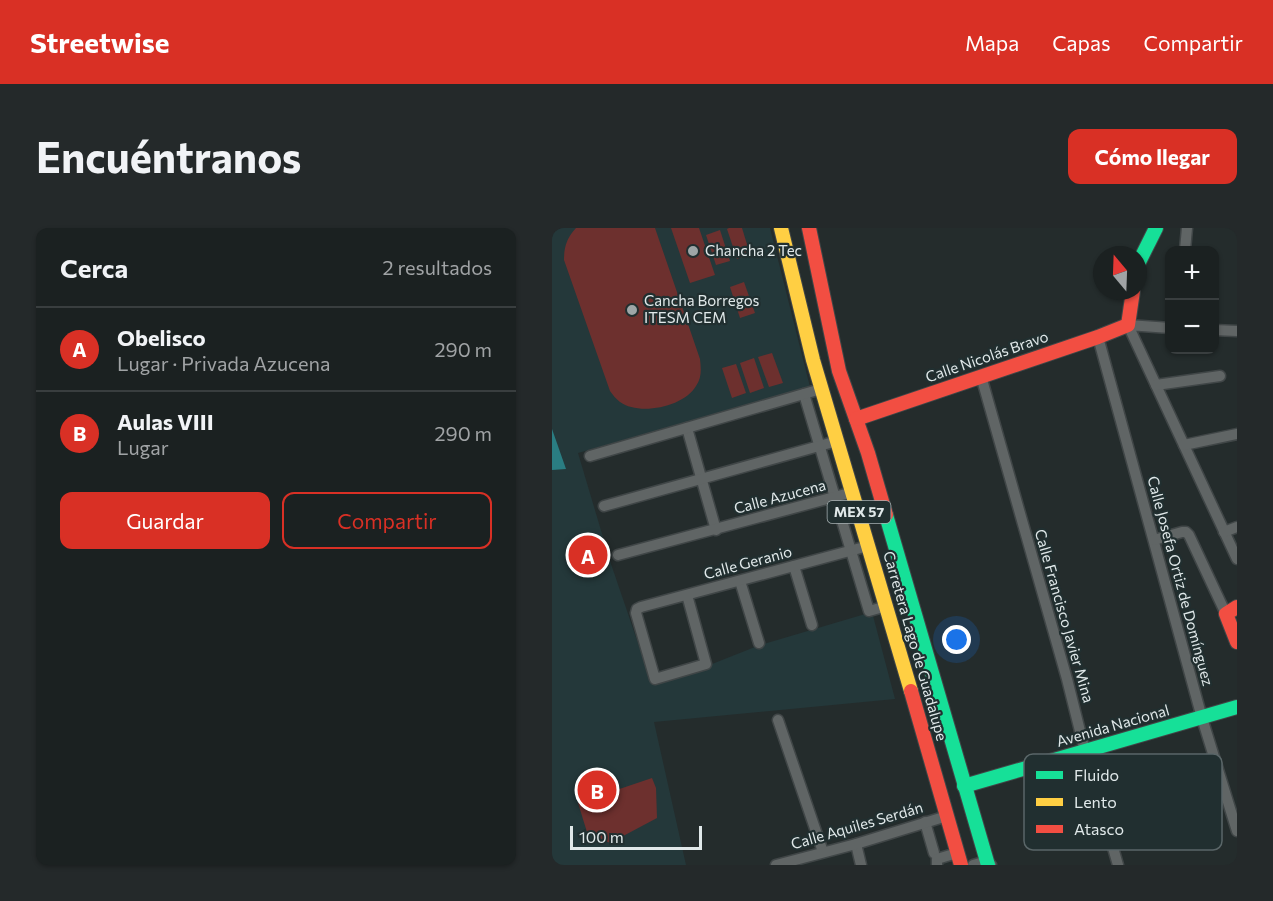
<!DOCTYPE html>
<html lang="es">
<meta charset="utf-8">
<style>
:root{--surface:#1b2121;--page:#24292a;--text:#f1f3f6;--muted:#a0a3a5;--line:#393e3f;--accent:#d93025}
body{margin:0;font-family:Commissioner,sans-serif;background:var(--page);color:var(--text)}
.controls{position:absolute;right:18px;top:18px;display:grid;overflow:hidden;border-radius:12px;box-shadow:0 2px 4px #0004}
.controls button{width:54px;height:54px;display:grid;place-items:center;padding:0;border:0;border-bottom:2px solid var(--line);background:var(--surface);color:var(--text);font:30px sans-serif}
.compass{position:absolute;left:541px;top:18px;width:54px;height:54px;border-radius:50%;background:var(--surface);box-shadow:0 2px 4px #0004;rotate:341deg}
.scale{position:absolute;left:18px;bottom:15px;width:132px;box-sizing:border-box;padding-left:6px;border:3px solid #e0e8e9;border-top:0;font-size:16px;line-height:21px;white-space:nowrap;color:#e0e8e9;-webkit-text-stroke:4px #212f30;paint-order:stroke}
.you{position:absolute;left:405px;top:412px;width:21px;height:21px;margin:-15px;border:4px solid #fff;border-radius:50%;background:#1a73e8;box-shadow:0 0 0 9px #1a73e833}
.badge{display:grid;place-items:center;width:39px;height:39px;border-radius:50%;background:var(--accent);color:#fff;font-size:20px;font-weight:700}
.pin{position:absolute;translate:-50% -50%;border:3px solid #fff;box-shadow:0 2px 6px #0006}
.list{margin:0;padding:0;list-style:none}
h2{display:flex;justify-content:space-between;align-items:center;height:78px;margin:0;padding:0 24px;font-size:26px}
h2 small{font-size:20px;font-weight:400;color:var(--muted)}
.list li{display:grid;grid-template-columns:39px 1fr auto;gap:18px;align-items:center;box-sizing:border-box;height:84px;padding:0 24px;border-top:2px solid var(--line)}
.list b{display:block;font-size:22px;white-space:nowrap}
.list p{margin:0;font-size:20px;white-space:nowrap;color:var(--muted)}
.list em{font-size:20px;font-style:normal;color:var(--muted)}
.actions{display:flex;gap:12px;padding:18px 24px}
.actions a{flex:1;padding:14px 0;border:2px solid var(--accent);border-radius:12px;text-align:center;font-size:21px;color:var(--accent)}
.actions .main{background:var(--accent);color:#fff}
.map{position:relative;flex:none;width:685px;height:637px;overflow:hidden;border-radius:12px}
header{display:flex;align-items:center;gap:36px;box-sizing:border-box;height:84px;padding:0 30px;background:var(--accent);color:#fff}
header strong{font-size:28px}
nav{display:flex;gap:33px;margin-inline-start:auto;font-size:21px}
.intro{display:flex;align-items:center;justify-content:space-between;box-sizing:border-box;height:144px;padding:0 36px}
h1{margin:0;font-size:42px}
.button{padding:15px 27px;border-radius:12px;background:var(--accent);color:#fff;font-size:21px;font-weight:700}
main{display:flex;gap:36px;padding:0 36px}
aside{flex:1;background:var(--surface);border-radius:12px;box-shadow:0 2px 4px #0004}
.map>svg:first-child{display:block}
.built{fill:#24383a}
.green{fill:#6d302e}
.water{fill:#2a7d82}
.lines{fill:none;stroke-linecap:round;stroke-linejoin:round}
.street-casing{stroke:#404647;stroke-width:13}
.fast-casing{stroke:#404647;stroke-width:16}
.slow-casing{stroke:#404647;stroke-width:16}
.jam-casing{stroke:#404647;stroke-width:16}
.street{stroke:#606565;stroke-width:10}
.fast{stroke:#16e098;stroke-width:14}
.slow{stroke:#ffcf43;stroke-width:14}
.jam{stroke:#f24e42;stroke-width:14}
.poi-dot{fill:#9ea6a7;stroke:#212f30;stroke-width:2}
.labels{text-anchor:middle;stroke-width:4.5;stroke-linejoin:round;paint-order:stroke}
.shield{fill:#212f30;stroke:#a7b0b2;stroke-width:1.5}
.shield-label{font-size:14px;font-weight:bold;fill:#e0e8e9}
.poi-label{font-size:15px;fill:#e0e8e9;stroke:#212f30;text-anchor:start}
.street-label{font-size:15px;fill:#e0e8e9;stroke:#212f30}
.key{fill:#212f30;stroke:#5a6668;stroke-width:1.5}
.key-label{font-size:16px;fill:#e0e8e9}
</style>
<header>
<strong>Streetwise</strong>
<nav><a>Mapa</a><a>Capas</a><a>Compartir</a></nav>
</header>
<div class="intro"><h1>Encuéntranos</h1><a class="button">Cómo llegar</a></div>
<main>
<aside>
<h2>Cerca<small>2 resultados</small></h2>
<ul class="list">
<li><span class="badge">A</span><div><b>Obelisco</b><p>Lugar · Privada Azucena</p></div><em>290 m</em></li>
<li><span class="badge">B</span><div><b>Aulas VIII</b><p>Lugar</p></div><em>290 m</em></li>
</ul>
<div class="actions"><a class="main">Guardar</a><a>Compartir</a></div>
</aside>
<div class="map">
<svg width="685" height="637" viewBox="0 0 685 637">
<rect width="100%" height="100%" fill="#242c2c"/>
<polygon class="built" points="0,0 218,0 258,159 26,225 59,336 100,456 155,438 208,417 320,384 343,471 102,494 134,637 0,637"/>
<g class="green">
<path d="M24 0H103L148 131C149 141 150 149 144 158 132 179 87 188 68 174 64 171 61 167 58 163L12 32C12 18 15 10 24 0Z"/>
<polygon points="119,0 147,0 163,47 138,55"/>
<polygon points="177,0 190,0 198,26 185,31 175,1"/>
<polygon points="168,2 178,33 164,37 154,7"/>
<polygon points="192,54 203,85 188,90 178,59"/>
<polygon points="220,125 231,155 217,159 206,129"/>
<polygon points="202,130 212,160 198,165 188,135"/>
<polygon points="184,136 194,165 180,170 170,140"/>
<polygon points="100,550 104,560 105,590 58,615 35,604 26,575"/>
</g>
<polygon class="water" points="0,201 14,241 0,242"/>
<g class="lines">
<defs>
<g id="street">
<polyline points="633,22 635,0"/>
<polyline points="618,100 576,97 685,331"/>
<polyline points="662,102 685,103"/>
<polyline points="546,109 650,490 685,603"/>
<polyline points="429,148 515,451 533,523 566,637"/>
<polyline points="604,157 668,148"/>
<polyline points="252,166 317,383 335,378"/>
<polyline points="135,200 164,302"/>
<polyline points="632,217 685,206"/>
<polyline points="38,228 269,161"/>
<polyline points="52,278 285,213"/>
<polyline points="672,304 685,299"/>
<polyline points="602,312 630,304 634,304 637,307 674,386"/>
<polyline points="66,327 301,264"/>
<polyline points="242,338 260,397"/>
<polyline points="188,353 207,415"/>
<polyline points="135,367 154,436 103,451 84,385 85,381 89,379 316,318"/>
<polyline points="226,492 271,624"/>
<polyline points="373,594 382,625"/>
<polyline points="304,616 309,637"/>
<polyline points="224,637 304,616 395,588"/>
<polyline points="385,637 385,631 405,625"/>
<polyline points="421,637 435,633 439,637"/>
</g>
<g id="fast">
<polyline points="586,36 604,0"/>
<polyline points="334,287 436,637"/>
<polyline points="412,558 685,479"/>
</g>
<polyline id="slow" points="229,0 261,132 359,463"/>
<g id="jam">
<polyline points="257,0 287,143 316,225 334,287"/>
<polyline points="304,191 546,109 576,97 581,63"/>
<polyline points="685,379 674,386 685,414"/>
<polyline points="359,463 409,637"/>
</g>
</defs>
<use href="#street" class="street-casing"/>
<use href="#fast" class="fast-casing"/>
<use href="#slow" class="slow-casing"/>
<use href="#jam" class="jam-casing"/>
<use href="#street" class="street"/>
<use href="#fast" class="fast"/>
<use href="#slow" class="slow"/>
<use href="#jam" class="jam"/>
</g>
<g class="poi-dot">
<circle cx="141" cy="23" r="6"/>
<circle cx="80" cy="82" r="6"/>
</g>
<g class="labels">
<rect class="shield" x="275.5" y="273" width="63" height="22" rx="4.5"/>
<g class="shield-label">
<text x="307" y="289">MEX 57</text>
</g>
<g class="poi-label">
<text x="153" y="28">Chancha 2 Tec</text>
<text x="92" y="78">Cancha Borregos<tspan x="92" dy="17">ITESM CEM</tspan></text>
</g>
<g class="street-label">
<text transform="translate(435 129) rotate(-19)" y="5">Calle Nicolás Bravo</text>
<text transform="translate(228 269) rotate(-15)" y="5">Calle Azucena</text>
<text transform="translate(196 335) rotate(-15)" y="5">Calle Geranio</text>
<text transform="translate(628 353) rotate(75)" y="5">Calle Josefa Ortiz de Domínguez</text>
<text transform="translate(512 388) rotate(74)" y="5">Calle Francisco Javier Mina</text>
<text transform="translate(363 418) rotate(74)" y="5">Carretera Lago de Guadalupe</text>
<text transform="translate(561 498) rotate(-16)" y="5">Avenida Nacional</text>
<text transform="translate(305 598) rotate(-16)" y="5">Calle Aquiles Serdán</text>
</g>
</g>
<rect x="472" y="526" width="198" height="96" rx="9" class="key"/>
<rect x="484" y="543" width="27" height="8" fill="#16e098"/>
<rect x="484" y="570" width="27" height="8" fill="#ffcf43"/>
<rect x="484" y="597" width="27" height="8" fill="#f24e42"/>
<g class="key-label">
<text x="522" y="553">Fluido</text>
<text x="522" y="580">Lento</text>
<text x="522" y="607">Atasco</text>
</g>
</svg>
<div class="controls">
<button>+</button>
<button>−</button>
</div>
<svg class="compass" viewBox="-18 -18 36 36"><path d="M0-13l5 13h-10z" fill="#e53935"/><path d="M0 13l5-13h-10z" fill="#a0a3a5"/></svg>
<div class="scale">100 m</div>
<div class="you"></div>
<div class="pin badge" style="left:36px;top:327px">A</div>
<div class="pin badge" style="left:45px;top:562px">B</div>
</div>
</main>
